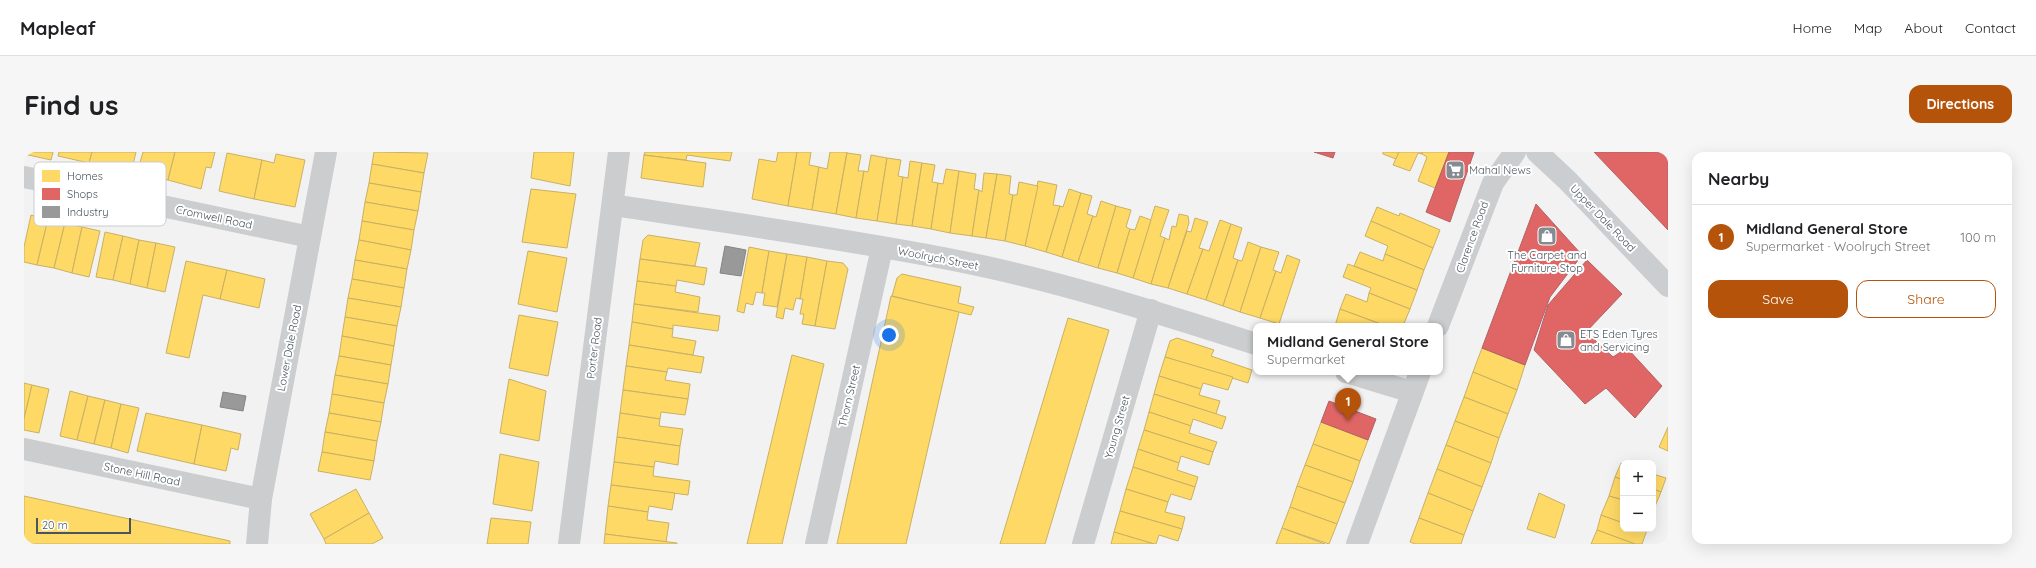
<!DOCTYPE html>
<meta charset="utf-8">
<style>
:root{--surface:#fff;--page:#f6f6f6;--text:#202124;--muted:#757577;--line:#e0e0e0;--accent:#b45309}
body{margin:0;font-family:Quicksand,sans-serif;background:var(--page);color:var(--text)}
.controls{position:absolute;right:12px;bottom:12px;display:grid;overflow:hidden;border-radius:8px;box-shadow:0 4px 16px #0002}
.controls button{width:36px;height:36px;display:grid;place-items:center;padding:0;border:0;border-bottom:1px solid var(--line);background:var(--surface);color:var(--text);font:20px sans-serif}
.scale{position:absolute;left:12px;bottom:10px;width:95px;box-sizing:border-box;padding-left:4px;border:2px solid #48555e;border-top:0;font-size:11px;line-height:14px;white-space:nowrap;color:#48555e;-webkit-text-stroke:3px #fff;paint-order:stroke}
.you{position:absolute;left:865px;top:183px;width:14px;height:14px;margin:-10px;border:3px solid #fff;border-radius:50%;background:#1a73e8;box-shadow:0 0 0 6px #1a73e833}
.badge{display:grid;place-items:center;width:26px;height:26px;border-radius:50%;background:var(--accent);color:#fff;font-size:13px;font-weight:700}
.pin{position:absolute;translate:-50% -33px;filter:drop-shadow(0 1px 2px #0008)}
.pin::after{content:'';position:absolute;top:21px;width:14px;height:12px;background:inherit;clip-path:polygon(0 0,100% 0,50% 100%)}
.popup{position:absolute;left:1229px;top:171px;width:190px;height:52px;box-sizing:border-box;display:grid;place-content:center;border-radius:8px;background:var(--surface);filter:drop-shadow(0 1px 3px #0005);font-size:13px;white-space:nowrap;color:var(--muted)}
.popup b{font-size:15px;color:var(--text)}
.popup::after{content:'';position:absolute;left:50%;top:100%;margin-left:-8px;border:8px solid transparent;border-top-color:var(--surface)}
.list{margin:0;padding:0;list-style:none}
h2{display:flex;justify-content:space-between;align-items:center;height:52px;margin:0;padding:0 16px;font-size:17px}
h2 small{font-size:13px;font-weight:400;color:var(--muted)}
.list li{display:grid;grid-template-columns:26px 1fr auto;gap:12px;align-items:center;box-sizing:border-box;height:64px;padding:0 16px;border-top:1px solid var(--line)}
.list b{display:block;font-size:15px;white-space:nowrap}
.list p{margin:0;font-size:13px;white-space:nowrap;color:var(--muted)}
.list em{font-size:13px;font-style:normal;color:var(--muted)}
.actions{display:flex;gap:8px;padding:12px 16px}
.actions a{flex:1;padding:9px 0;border:1px solid var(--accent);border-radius:12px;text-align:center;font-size:14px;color:var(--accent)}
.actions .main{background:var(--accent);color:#fff}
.map{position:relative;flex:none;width:1644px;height:392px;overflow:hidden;border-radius:12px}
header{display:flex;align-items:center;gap:24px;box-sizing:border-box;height:56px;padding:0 20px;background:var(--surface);border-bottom:1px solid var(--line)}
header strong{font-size:19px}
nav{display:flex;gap:22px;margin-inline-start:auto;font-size:14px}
.intro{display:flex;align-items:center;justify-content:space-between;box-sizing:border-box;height:96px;padding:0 24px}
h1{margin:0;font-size:28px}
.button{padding:10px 18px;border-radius:12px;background:var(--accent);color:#fff;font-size:14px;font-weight:700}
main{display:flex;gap:24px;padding:0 24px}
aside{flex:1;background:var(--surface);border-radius:12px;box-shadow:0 4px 16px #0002}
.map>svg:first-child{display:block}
.homes{fill:#ffd966;stroke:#c8b164}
.shops{fill:#e06666;stroke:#b26164}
.industry{fill:#999;stroke:#818587}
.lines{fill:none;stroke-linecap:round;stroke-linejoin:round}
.street{stroke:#cbcdcf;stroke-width:22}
.secondary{stroke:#cbced1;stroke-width:22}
.labels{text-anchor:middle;stroke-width:4;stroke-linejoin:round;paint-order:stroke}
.poi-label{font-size:11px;fill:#48555e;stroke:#fff;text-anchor:start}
.street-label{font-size:11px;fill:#48555e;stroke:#fff}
.key{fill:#fff;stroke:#c8cccf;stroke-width:1}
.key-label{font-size:11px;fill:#48555e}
</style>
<header>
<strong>Mapleaf</strong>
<nav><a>Home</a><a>Map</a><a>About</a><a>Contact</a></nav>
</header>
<div class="intro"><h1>Find us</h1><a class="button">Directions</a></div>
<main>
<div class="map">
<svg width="1644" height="392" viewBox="0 0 1644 392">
<rect width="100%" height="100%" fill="#f2f2f2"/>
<g class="homes">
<polygon points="0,0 29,0 27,8 0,2"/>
<polygon points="35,0 68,0 65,11 34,4"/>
<polygon points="68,0 112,0 107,21 65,11"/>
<polygon points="119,0 151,0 144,28 113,21"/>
<polygon points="151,0 191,0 187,16 182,15 177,37 144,28"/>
<polygon points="350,0 404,1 400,21 348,12"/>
<polygon points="510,0 550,0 546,34 507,26"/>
<polygon points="621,0 708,0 706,9 663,3 662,8 620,3"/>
<polygon points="754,0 773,0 764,54 728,47 735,7 752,10"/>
<polygon points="773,0 787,0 785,13 795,15 788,58 764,54"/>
<polygon points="806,0 823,0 812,62 788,58 795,15 803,17"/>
<polygon points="1359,0 1375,0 1372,7 1359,2"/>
<polygon points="1375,0 1398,0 1398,2 1394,1 1386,19 1369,13"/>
<polygon points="1398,0 1425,0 1411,36 1394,29 1403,5 1398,2"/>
<polygon points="203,1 238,8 230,47 195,39"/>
<polygon points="823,1 837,3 834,19 840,19 832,66 812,62"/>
<polygon points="252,2 281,8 271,55 230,47 238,8 250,11"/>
<polygon points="620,3 682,11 679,35 617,26"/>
<polygon points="847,3 863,6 853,69 832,66 840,19 844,20"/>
<polygon points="863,6 877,8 874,24 879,25 872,72 853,69"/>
<polygon points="886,9 898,11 888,74 872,72 879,25 884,26"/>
<polygon points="898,11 911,13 908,30 914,31 907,77 888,74"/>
<polygon points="348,12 400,21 397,40 345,31"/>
<polygon points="922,17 935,19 926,81 907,77 914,31 919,32"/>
<polygon points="935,19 952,22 950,37 955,38 948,84 926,81"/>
<polygon points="960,21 973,22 962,86 948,84 955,38 958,40"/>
<polygon points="973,22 987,24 985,42 989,43 981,89 962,86"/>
<polygon points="1014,29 1033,33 1029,53 1036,54 1022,100 1001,94"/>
<polygon points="995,30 1014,34 1001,94 981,89 989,43 993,43"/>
<polygon points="345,31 397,40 394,59 341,50"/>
<polygon points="507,37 552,42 543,96 498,90"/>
<polygon points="1045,37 1057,41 1038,105 1022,100 1036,54 1039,55"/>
<polygon points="1057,41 1068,44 1063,62 1069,64 1054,110 1038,105"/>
<polygon points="1077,49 1092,54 1074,116 1054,110 1069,64 1072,65"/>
<polygon points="341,50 394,59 390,78 338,69"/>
<polygon points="1092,54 1107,58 1102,75 1106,77 1093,121 1074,116"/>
<polygon points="1131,54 1145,58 1136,84 1141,86 1127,132 1109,126"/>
<polygon points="1353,55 1375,64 1376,61 1416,78 1409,96 1347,69"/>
<polygon points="1155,62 1164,64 1165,71 1144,136 1127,132 1141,86 1145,88 1148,74 1152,75"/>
<polygon points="7,63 24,67 13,113 0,110 0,95"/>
<polygon points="1116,64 1127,68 1109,126 1093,121 1106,77 1111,78"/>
<polygon points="1171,66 1184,70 1175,96 1179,97 1163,142 1144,136 1163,79 1167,80"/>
<polygon points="24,67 41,71 30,116 13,113"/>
<polygon points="1196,68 1207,72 1182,148 1163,142 1179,97 1185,99"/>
<polygon points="338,69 390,78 387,98 335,88"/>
<polygon points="1347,69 1409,96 1400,118 1361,102 1364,94 1341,84"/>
<polygon points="41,71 58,75 48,121 30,116"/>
<polygon points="1207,72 1218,76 1209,106 1214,108 1199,154 1182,148"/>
<polygon points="58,75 76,79 65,125 48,121"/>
<polygon points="81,80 99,84 89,128 72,125"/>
<polygon points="624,83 676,91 671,114 616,107 619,88"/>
<polygon points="99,84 115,88 106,132 89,128"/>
<polygon points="115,88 132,91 123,136 106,132"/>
<polygon points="335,88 387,98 383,117 331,108"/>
<polygon points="1224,90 1237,95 1216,160 1199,154 1214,108 1218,109"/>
<polygon points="132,91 151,95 141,140 123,136"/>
<polygon points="725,95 745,99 738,141 732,140 729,153 722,151 720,161 713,159"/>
<polygon points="1237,95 1255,100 1249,118 1252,119 1236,166 1216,160"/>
<polygon points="504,99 543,106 533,160 494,152"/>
<polygon points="745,99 763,102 753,155 739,153 741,141 738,141"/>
<polygon points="1336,100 1359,109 1361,102 1400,118 1393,138 1330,114"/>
<polygon points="763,102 783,105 776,147 772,146 769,158 761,156 759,167 752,165"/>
<polygon points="1263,103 1276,108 1255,172 1236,166 1252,119 1257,121"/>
<polygon points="783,105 803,109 791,174 778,172 780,162 776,162 779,147 776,147"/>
<polygon points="616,107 683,116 680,133 653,128 652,134 613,129"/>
<polygon points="331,108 383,117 380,136 328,127"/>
<polygon points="162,109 203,118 196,147 179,143 165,206 142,201"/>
<polygon points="803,109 819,111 824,117 811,177 791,174"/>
<polygon points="1324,112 1393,138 1386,157 1345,141 1347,136 1319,125"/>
<polygon points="203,118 241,127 235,156 196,147"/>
<polygon points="878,122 937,135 934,151 950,155 947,163 868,144 873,126"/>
<polygon points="328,127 380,136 377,155 324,146"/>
<polygon points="613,129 652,134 651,140 676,145 674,160 610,152"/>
<polygon points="1345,141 1386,157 1379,174 1362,174 1316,157 1322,142 1343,150"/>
<polygon points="867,144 935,160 882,392 813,392"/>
<polygon points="324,146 377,155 373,174 321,165"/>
<polygon points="610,152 696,164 694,179 649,173 649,177 608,170"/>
<polygon points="1316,157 1362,174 1311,174"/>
<polygon points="495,163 534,170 524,224 485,216"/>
<polygon points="321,165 373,174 370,194 318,184"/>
<polygon points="1044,166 1085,178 1021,392 976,392"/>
<polygon points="608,170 649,177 648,185 672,189 669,203 605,193"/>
<polygon points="318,184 370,194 367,213 315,204"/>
<polygon points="1153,186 1190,198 1187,204 1228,218 1224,231 1141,205 1146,189"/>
<polygon points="605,193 680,205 677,221 644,216 643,220 602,214"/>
<polygon points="1458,196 1501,213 1493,238 1449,220"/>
<polygon points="768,203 800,212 758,392 723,392"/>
<polygon points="315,204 367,213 364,232 311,223"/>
<polygon points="1141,205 1209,225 1204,238 1179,231 1177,237 1135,224"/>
<polygon points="602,214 643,220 641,228 666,232 664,247 599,238"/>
<polygon points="1449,220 1493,238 1484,262 1440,245"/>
<polygon points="311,223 364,232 360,251 308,242"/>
<polygon points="1135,224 1177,237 1175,243 1196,249 1192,262 1130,242"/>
<polygon points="485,227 522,239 515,289 476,281"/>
<polygon points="0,231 8,233 0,267"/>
<polygon points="8,233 25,237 15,281 0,278 0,267"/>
<polygon points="599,238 664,247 661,263 637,260 636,267 596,261"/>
<polygon points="46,239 64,244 53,288 36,284"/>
<polygon points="308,242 360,251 357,270 305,261"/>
<polygon points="1130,242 1202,265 1198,277 1169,267 1167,274 1125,260"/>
<polygon points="64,244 81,248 70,292 53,288"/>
<polygon points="1440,245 1484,262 1475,286 1431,269"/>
<polygon points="81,248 97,252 87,296 70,292"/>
<polygon points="97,252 115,256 104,301 87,296"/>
<polygon points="1125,260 1167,274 1165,281 1193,290 1189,300 1120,278"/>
<polygon points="122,261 178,273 170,312 113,299"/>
<polygon points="305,261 357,270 353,289 301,280"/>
<polygon points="596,261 636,267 635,274 659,277 656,294 593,285"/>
<polygon points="1431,269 1475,286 1467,311 1422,293"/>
<polygon points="1297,270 1344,288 1336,309 1289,292"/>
<polygon points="178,273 217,282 214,298 207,296 202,319 170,312"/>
<polygon points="1644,275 1644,299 1635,295"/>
<polygon points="1120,278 1189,300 1185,313 1157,304 1155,311 1114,297"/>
<polygon points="301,280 353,289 350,309 298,300"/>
<polygon points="593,285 656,294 654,313 631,309 630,315 590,310"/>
<polygon points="1289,292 1336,309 1329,330 1281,313"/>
<polygon points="1422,293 1467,311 1458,335 1413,317"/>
<polygon points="1114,297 1155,311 1153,318 1174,325 1171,335 1109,315"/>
<polygon points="298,300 350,309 346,328 294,319"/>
<polygon points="476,302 515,310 508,359 469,352"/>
<polygon points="590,310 630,315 629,324 666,329 664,343 587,333"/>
<polygon points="1597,311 1599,312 1599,328 1591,325"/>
<polygon points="1281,313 1329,330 1321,351 1273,334"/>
<polygon points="1109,315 1171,335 1167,348 1147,342 1144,350 1102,337"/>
<polygon points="1413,317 1458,335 1449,359 1404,341"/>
<polygon points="1629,322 1642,326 1637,340 1629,337"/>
<polygon points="1591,325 1599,328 1599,348 1585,344"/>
<polygon points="587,333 651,341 648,358 625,354 624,360 584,354"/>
<polygon points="1273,334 1321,351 1313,372 1266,355"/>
<polygon points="332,337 345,361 300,387 286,362"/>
<polygon points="1102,337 1144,350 1141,360 1161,365 1158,377 1096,359"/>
<polygon points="1629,337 1637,340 1629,359"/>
<polygon points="1404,341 1449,359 1440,383 1395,366"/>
<polygon points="1515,341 1541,353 1531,386 1503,377"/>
<polygon points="0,344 206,389 206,392 0,392"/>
<polygon points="1585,344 1599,348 1599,371 1577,363"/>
<polygon points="584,354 624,360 623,368 645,371 642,390 581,382"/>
<polygon points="1266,355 1313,372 1305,392 1258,376"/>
<polygon points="1096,359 1158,377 1154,389 1135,383 1132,392 1130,392 1090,380"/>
<polygon points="345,361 359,386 348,392 302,392 300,387"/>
<polygon points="1577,363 1599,371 1599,377 1623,378 1618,392 1611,392 1573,378"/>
<polygon points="467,366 507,370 504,392 463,392"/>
<polygon points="1395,366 1440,383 1437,392 1391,392 1386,390"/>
<polygon points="1258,376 1301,392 1252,392"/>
<polygon points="1573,378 1611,392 1567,392"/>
<polygon points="1090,380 1130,392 1087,392"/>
<polygon points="581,382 653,391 653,392 580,392"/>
</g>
<g class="shops">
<polygon points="1290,0 1311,0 1309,6"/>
<polygon points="1425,0 1450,0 1426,70 1402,60"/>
<polygon points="1570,0 1644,0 1644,78"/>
<polygon points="1512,52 1558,103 1526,145 1501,213 1458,196"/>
<polygon points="1563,108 1598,142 1562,180 1589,205 1603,196 1638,234 1611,266 1582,236 1561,252 1510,198 1524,153"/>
<polygon points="1305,249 1352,267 1344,288 1297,270"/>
</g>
<g class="industry">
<polygon points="701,94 722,98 717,124 696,121"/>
<polygon points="199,240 222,244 219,259 196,255"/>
</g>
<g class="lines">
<g class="street">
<polyline points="0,25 286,85"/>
<path d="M589 53C699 70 810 85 919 106 1025 126 1129 159 1232 192"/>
<polyline points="1414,174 1469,31 1491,0"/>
<polyline points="1322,220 1388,240"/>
<polyline points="0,297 237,347"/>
<polyline points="233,392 237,347 302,0"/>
<polyline points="545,392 595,0"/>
<polyline points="792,392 858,96"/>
<polyline points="1059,392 1127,158"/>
<polyline points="1333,392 1396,220"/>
</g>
<polyline class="secondary" points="1513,0 1544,29 1644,134"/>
</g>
<defs>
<symbol id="supermarket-square" viewBox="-11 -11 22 22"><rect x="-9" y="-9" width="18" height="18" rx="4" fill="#848c92" stroke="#fff"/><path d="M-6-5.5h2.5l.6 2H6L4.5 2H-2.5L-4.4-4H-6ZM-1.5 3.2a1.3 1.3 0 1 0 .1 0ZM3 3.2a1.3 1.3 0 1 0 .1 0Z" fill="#fff"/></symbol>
<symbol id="shop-square" viewBox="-11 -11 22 22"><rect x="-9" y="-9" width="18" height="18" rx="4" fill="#848c92" stroke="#fff"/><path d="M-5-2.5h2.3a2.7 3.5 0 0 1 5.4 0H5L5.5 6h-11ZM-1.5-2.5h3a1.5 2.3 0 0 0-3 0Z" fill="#fff"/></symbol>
</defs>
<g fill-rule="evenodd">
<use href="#supermarket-square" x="1420" y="7" width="22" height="22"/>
<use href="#shop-square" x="1512" y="73" width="22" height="22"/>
<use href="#shop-square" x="1531" y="177" width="22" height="22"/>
</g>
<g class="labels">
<g class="poi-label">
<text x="1445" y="22">Mahal News</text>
<text x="1523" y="107" text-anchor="middle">The Carpet and<tspan x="1523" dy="13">Furniture Stop</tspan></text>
<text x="1556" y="186">ETS Eden Tyres<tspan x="1556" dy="13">and Servicing</tspan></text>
</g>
<g class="street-label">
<text transform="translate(190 65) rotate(12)" y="4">Cromwell Road</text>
<text transform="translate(1579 66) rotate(46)" y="4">Upper Dale Road</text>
<text transform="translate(1448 85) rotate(-70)" y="4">Clarence Road</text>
<text transform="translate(914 106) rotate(11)" y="4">Woolrych Street</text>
<text transform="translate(265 196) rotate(-79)" y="4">Lower Dale Road</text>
<text transform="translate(570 196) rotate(-83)" y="4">Porter Road</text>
<text transform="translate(825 244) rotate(-77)" y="4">Thorn Street</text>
<text transform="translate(1093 275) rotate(-74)" y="4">Young Street</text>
<text transform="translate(118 322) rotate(12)" y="4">Stone Hill Road</text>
</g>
</g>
<rect x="10" y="10" width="132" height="64" rx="6" class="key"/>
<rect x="18" y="18" width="18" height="12" fill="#ffd966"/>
<rect x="18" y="36" width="18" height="12" fill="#e06666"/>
<rect x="18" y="54" width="18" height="12" fill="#999"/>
<g class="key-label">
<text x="43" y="28">Homes</text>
<text x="43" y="46">Shops</text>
<text x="43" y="64">Industry</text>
</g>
</svg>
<div class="controls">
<button>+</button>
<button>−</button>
</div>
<div class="scale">20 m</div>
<div class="you"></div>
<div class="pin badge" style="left:1324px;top:269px">1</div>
<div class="popup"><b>Midland General Store</b>Supermarket</div>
</div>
<aside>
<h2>Nearby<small></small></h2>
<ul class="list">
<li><span class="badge">1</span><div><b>Midland General Store</b><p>Supermarket · Woolrych Street</p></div><em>100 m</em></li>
</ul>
<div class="actions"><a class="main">Save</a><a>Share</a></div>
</aside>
</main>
